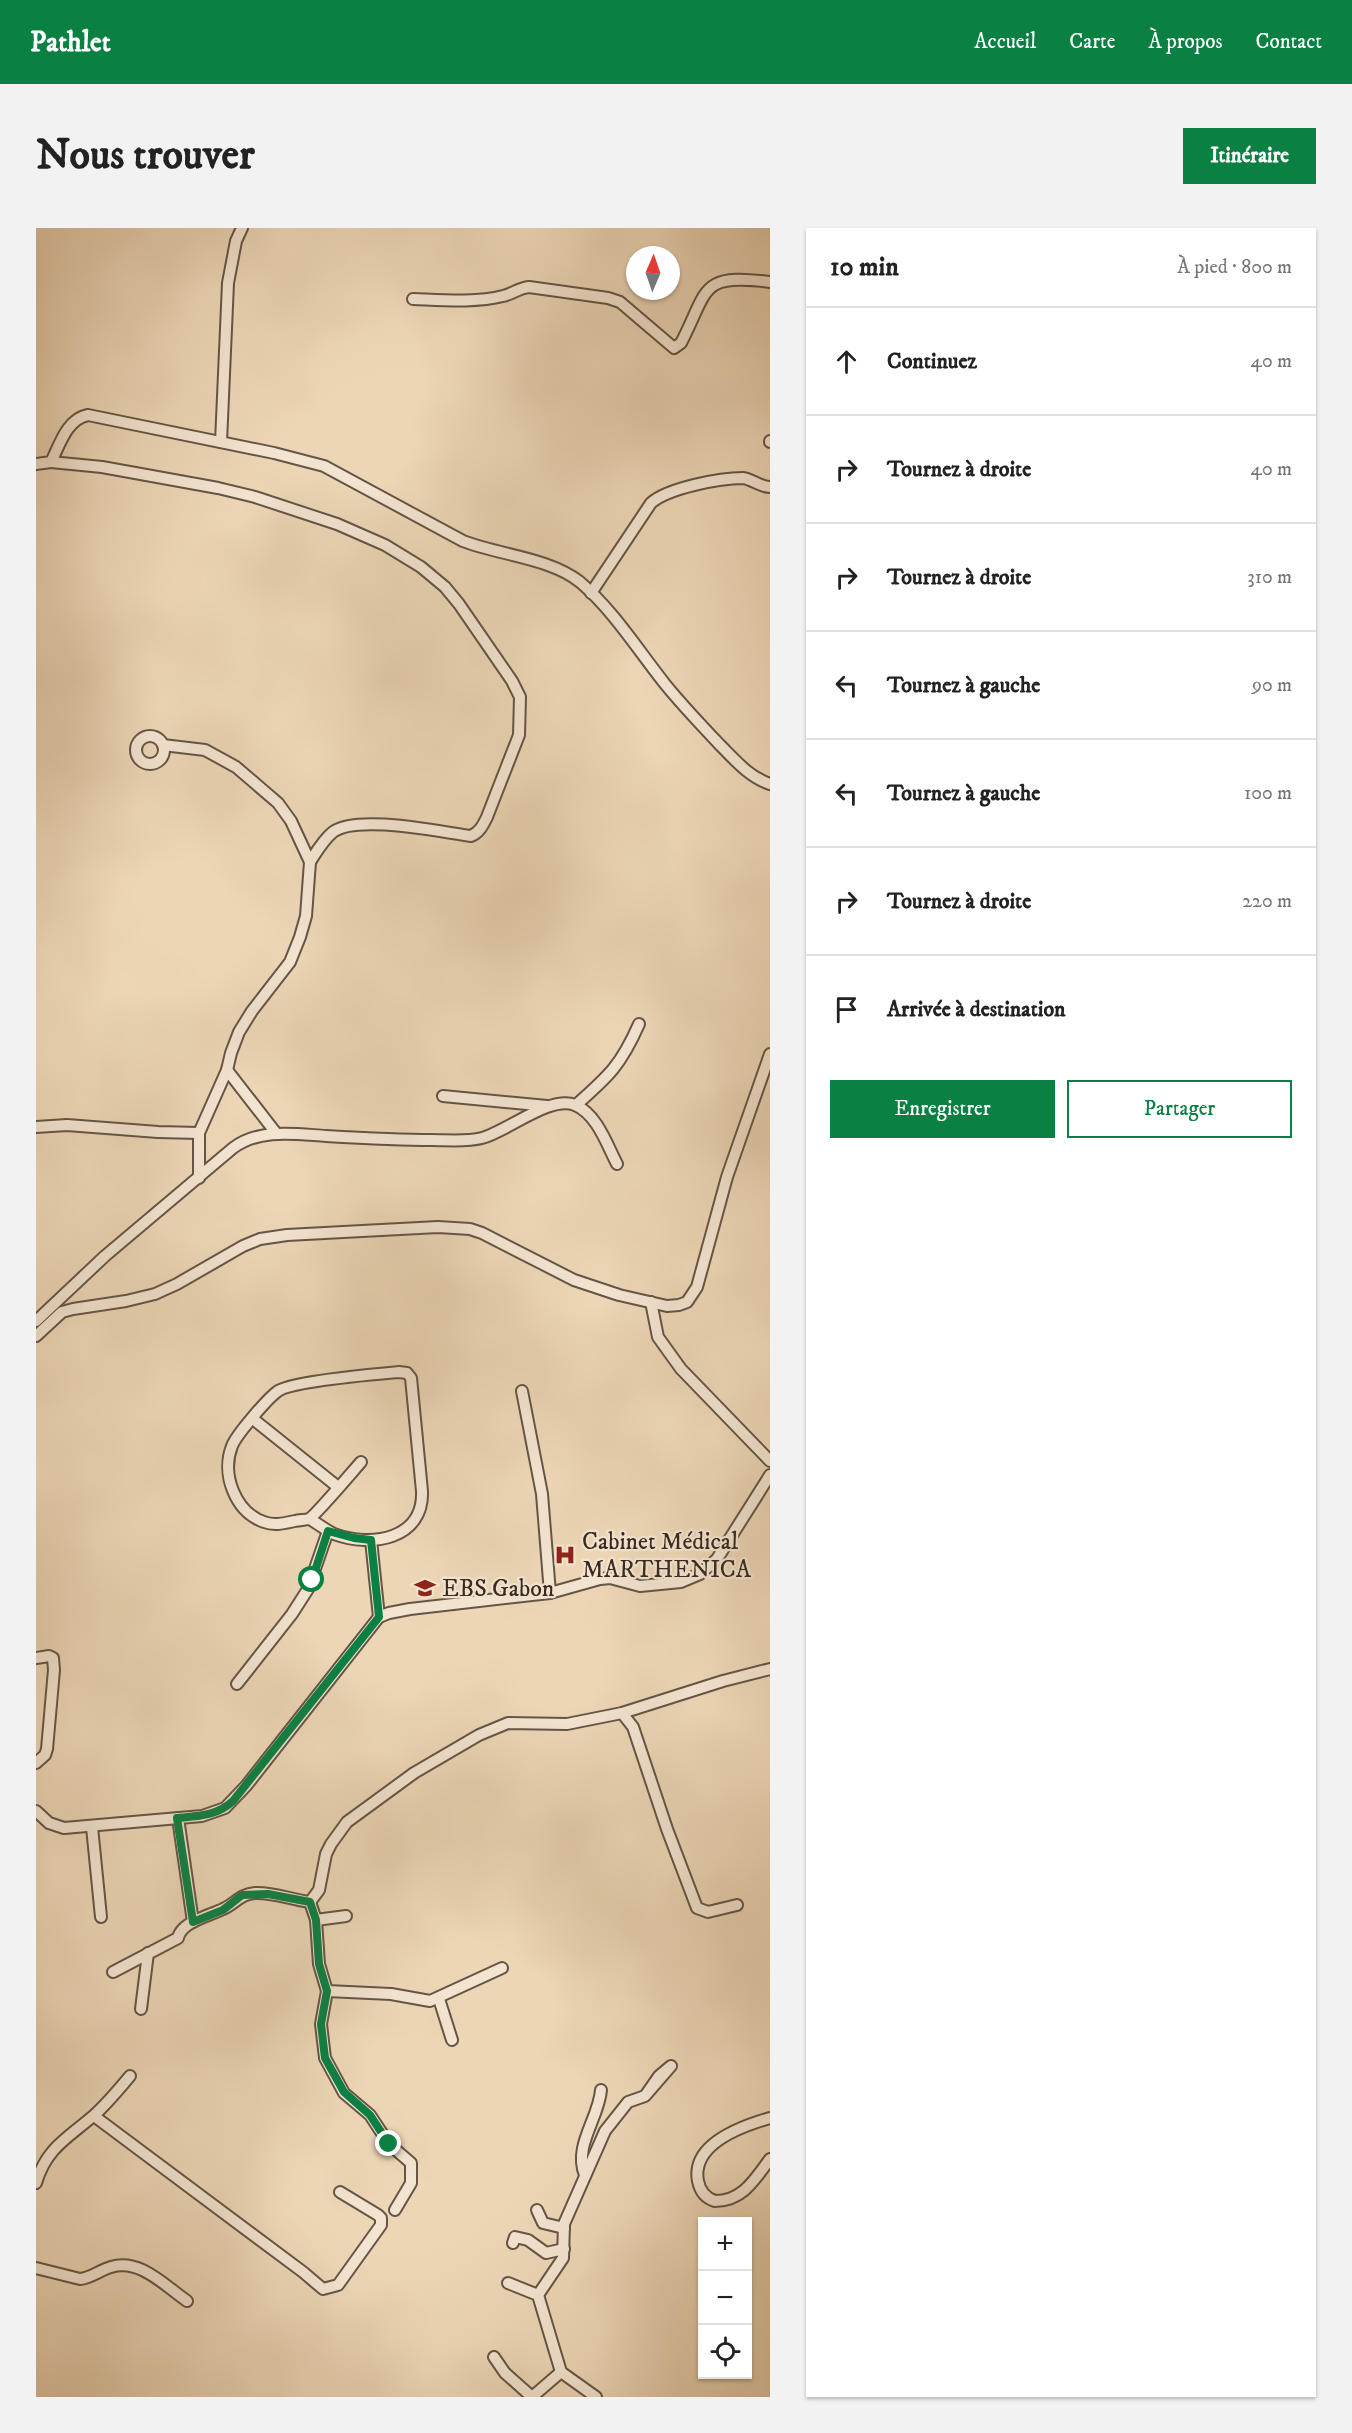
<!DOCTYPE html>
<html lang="fr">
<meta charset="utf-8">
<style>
:root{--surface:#fff;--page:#f2f2f2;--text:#222;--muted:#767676;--line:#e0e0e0;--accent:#0b8043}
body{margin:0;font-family:"IM FELL DW Pica",serif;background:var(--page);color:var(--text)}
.controls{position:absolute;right:18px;bottom:18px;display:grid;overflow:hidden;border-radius:0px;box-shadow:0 2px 4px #0004}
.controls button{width:54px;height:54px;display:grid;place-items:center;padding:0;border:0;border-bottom:2px solid var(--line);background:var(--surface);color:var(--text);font:30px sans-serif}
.compass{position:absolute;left:590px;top:18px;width:54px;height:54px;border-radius:50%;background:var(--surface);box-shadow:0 2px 4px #0004;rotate:2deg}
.stop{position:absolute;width:18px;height:18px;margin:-14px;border:4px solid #0b8043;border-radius:50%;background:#fff}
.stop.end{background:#0b8043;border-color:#fff;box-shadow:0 2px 6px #0008}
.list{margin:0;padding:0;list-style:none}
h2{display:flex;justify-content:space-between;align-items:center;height:78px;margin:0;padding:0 24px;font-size:26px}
h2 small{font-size:20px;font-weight:400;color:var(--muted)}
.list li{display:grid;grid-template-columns:39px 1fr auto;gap:18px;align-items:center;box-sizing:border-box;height:108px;padding:0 24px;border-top:2px solid var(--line)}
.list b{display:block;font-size:22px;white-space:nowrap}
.list em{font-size:20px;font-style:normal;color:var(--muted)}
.actions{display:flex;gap:12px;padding:18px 24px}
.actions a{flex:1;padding:14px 0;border:2px solid var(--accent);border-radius:0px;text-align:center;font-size:21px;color:var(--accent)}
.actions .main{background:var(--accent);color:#fff}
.icon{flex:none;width:33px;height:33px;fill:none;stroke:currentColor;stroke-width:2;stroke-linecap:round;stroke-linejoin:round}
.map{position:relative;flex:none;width:734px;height:2169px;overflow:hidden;border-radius:0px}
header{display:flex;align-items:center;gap:36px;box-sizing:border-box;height:84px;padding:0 30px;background:var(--accent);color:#fff}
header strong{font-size:28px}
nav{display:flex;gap:33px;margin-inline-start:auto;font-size:21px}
.intro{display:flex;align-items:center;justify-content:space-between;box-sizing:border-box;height:144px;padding:0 36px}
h1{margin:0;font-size:42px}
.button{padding:15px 27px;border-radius:0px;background:var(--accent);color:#fff;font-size:21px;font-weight:700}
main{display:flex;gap:36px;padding:0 36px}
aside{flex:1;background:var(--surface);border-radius:0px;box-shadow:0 2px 4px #0004}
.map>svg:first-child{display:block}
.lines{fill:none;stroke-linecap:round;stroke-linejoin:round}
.minor-casing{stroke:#655546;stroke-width:14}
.minor{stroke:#f3e4d0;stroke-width:10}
.route{stroke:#0b8043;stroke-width:8}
.labels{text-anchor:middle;stroke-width:4.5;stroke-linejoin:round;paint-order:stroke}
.poi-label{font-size:24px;fill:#382a20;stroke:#f3e4d0;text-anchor:start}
</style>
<header>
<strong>Pathlet</strong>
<nav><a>Accueil</a><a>Carte</a><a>À propos</a><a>Contact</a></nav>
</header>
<div class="intro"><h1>Nous trouver</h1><a class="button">Itinéraire</a></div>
<main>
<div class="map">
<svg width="734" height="2169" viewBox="0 0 734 2169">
<rect width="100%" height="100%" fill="#ecd6b6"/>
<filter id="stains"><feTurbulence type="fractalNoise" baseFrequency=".00333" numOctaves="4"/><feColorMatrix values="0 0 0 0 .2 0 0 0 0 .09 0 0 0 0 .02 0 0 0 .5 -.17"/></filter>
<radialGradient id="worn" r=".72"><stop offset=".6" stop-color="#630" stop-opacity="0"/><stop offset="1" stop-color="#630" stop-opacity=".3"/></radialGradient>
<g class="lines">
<defs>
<g id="minor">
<path d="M377 71C405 72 440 75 467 68 476 66 483 60 493 59L572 70 584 74 638 120 645 115C673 61 663 45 734 54"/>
<polyline points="734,213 734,214"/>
<polyline points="185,214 192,55 200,13 206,0"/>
<path d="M15 234 66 239 182 260 219 269 301 296 349 317 385 339 409 359 423 376 476 453 484 469 483 507 451 589C447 597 444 604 435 608 404 604 321 586 297 604 287 612 281 623 274 634"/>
<path d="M0 236 15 234C24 216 31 191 52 187L238 225 288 238 427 313C463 327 514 330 544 354 577 382 602 422 629 456 646 477 665 497 684 517 699 532 713 549 734 556"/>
<path d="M555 365 615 275C632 260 684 250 707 250 716 251 724 259 734 259"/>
<circle cx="114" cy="522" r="14"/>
<polyline points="127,517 169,522 200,539 242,575 255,593 274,634 270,688 264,709 254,734 216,783 203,804 195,825 191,842 163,905 163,950"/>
<polyline points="191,842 240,905"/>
<polyline points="407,868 511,878"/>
<path d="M540 877C573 848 585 837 603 796"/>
<polyline points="0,899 31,897 122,904 163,905"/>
<polyline points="615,1074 622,1109 645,1141 734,1233"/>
<path d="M0 1093 69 1028 197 920C224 900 259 906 290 908 325 910 360 912 396 912 412 912 430 914 446 910 472 903 514 867 539 877 561 886 571 917 581 936"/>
<polyline points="0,1108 26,1084 37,1081 90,1073 119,1066 141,1056 207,1018 224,1011 251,1007 402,999 434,1001 446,1005 538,1052 583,1067 631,1078 643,1077 651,1074 661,1059 691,949 734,826"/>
<polyline points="486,1163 506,1266 514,1365"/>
<polyline points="217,1191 302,1259"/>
<path d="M274 1291C282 1296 290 1302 298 1306 336 1320 388 1311 386 1263L375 1150 371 1145 363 1144C341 1146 257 1153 242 1163 232 1170 200 1207 196 1218 185 1246 199 1284 228 1294 239 1298 249 1295 259 1293 263 1292 269 1292 273 1291 279 1288 317 1243 325 1234"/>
<polyline points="335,1312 343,1389"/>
<polyline points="0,1430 13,1428 17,1430 18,1442 11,1521 9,1527 0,1535"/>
<polyline points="201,1456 256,1386 272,1361 292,1303"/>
<polyline points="586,1485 597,1499 631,1601 661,1680 672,1684 701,1677"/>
<polyline points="0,1583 13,1595 28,1600 166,1588 189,1580 210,1558 343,1389 353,1385 374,1381 514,1365 564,1351 574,1350 604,1358 645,1354 664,1346 681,1331 734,1247"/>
<polyline points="142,1590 157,1694"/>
<polyline points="56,1599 65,1689"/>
<polyline points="274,1674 280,1692 283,1736 291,1763 285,1796 289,1830 308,1865 334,1887 353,1916 375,1935 375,1955 359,1982"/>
<polyline points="280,1692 310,1688"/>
<path d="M77 1744 142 1710C145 1694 173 1688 187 1681 199 1676 204 1666 219 1665 237 1664 256 1672 274 1674L283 1662 290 1626 295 1616 311 1594 378 1545 443 1507 472 1495 531 1496 586 1485 687 1453 734 1441"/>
<polyline points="291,1763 355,1766 394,1773 466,1740"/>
<polyline points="403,1771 416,1812"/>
<polyline points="105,1781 112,1725"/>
<polyline points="58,1888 267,2044 287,2061 302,2057 345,1997 345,1990 342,1987 304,1964"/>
<path d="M734 1890C706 1898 655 1916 662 1953 664 1963 669 1970 679 1973 707 1973 719 1951 734 1931"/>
<path d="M549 1947C537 1918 563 1890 565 1862"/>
<path d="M0 1955C10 1921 30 1911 56 1889 70 1877 82 1862 94 1848"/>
<polyline points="501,1982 507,1995 528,2000"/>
<polyline points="477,2015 479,2009 492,2012 510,2025 528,2021"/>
<path d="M0 2040 44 2051C55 2050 64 2042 75 2039 104 2030 129 2058 151 2073"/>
<polyline points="472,2055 502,2067 525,2144 560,2169"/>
<polyline points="502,2067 527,2030 528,1996 569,1903 592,1874 609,1868 623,1848 635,1838 609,1868"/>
<polyline points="458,2129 469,2145 496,2169"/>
<polyline points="496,2169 525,2144"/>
</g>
</defs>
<use href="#minor" class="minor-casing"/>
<use href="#minor" class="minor"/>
</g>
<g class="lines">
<path class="route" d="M276 1352 292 1303 318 1310 335 1312 343 1389 197 1573C181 1588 162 1588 141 1590L157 1694 187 1682 206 1667 232 1666 274 1674 280 1692 283 1736 291 1763 285 1796 289 1830 308 1864 334 1887 353 1916"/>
</g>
<defs>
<symbol id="hospital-bare" viewBox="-9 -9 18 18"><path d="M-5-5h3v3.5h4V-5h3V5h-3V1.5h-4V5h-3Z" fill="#8f2418" stroke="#f3e4d0" stroke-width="2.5" paint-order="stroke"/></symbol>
<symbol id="university-bare" viewBox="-9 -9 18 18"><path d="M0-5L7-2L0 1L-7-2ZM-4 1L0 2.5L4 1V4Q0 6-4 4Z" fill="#8f2418" stroke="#f3e4d0" stroke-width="2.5" paint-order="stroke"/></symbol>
</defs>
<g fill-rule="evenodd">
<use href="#hospital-bare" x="514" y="1312" width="30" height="30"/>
<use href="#university-bare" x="374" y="1345" width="30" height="30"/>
</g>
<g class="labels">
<g class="poi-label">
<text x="546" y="1321">Cabinet Médical<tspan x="546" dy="28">MARTHENICA</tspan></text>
<text x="406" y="1368">EBS Gabon</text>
</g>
</g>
<rect width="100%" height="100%" filter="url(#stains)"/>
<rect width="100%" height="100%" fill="url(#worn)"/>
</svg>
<div class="controls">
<button>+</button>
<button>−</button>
<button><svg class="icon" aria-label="locate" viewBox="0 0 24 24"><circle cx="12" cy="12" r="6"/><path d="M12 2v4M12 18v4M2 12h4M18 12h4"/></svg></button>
</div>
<svg class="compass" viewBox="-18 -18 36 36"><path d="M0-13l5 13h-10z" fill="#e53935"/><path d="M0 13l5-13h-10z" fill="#767676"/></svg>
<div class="stop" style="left:276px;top:1352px"></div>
<div class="stop end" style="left:353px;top:1916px"></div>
</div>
<aside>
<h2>10 min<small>À pied · 800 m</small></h2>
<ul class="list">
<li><svg class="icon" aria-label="ahead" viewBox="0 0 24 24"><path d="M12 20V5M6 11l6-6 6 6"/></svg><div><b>Continuez</b></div><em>40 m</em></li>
<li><svg class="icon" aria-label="right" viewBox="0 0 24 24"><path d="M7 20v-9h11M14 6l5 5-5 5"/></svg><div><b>Tournez à droite</b></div><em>40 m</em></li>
<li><svg class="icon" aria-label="right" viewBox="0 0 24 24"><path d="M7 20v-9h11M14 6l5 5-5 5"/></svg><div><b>Tournez à droite</b></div><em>310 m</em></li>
<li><svg class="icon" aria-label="left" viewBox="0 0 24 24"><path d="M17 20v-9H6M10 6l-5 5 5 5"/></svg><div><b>Tournez à gauche</b></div><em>90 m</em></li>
<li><svg class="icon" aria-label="left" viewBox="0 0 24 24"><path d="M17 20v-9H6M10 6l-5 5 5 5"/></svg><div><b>Tournez à gauche</b></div><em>100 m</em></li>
<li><svg class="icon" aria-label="right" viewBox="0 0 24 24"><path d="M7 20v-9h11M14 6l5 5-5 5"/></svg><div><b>Tournez à droite</b></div><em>220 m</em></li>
<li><svg class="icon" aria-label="arrive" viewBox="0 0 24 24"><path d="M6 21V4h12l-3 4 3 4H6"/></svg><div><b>Arrivée à destination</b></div></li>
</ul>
<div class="actions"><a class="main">Enregistrer</a><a>Partager</a></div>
</aside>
</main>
